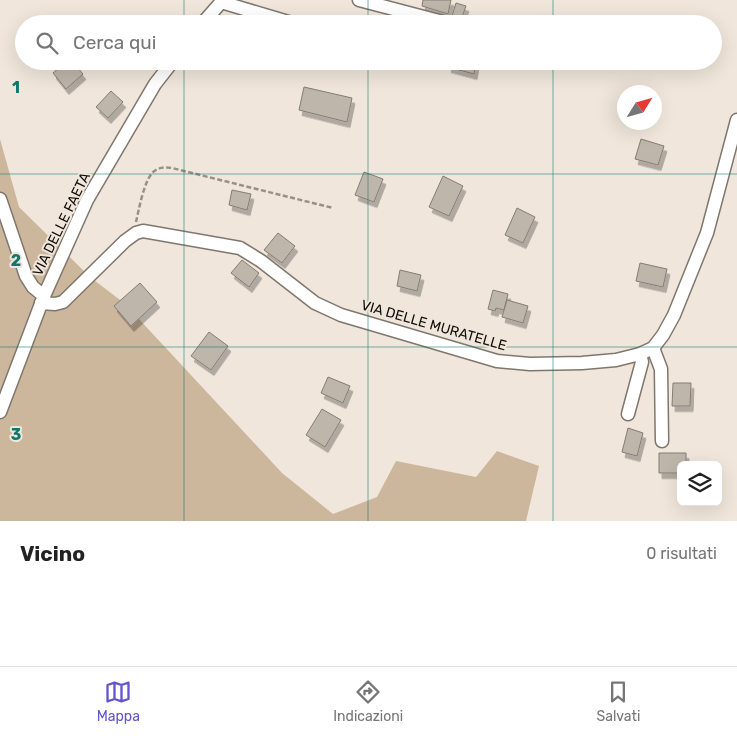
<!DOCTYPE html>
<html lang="it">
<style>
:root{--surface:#fff;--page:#f2f2f2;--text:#222;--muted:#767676;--line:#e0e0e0;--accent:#6256ce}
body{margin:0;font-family:Rubik,sans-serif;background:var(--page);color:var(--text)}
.controls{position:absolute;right:15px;bottom:15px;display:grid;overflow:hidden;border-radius:8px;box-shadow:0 5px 20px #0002}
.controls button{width:45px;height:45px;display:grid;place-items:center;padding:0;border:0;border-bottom:1px solid var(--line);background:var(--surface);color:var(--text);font:25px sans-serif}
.compass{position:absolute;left:617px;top:85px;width:45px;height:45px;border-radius:50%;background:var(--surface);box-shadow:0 5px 20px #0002;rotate:53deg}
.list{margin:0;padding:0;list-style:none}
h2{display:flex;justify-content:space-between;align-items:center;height:65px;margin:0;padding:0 20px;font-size:21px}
h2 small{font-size:16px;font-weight:400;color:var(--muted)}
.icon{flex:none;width:28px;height:28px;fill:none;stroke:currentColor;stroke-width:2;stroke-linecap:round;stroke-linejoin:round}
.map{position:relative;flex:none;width:737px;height:521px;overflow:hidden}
.search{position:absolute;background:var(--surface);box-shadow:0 5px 20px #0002;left:15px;right:15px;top:15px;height:55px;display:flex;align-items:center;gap:12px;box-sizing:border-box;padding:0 18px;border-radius:28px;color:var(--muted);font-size:19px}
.sheet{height:145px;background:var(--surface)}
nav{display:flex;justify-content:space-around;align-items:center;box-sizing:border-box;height:70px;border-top:1px solid var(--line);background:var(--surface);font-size:14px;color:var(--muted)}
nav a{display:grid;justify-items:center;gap:2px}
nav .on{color:var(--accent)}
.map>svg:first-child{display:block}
.green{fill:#ccb79d}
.building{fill:#beb6ab;stroke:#847c72;filter:url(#shadow)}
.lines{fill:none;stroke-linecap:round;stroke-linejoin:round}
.minor-casing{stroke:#7f776d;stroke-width:15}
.path{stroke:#989088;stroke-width:2.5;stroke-dasharray:5 2.5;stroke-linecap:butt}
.minor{stroke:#fff;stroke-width:12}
.grid{fill:none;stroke:#0f766e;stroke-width:1;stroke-opacity:0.55}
.labels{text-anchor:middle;stroke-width:4;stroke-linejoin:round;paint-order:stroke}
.street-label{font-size:14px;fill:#100d09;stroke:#f0e6db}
.grid-label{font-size:16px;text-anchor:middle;font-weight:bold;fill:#0f766e;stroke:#f0e6db;stroke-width:4;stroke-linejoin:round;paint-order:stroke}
</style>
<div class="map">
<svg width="737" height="521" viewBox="0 0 737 521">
<defs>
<filter id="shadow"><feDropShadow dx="3" dy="5.5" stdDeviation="0" flood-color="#0004"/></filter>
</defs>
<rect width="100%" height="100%" fill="#f0e6db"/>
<polygon class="green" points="0,139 19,207 90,277 124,303 282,473 333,514 377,497 396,461 476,477 497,451 539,466 526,521 0,521"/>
<g class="building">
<polygon points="423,0 451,0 448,14 422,6"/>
<polygon points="456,3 466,6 461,20 452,16"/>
<polygon points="67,61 72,61 83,74 66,89 53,73"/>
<polygon points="450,61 468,61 476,63 474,74 448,67"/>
<polygon points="304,87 352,98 347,122 299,110"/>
<polygon points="111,91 123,102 108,118 96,107"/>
<polygon points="641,139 664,146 658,165 635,159"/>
<polygon points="364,172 383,179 374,202 355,195"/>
<polygon points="443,176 463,186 449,216 429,207"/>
<polygon points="232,190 251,194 247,210 229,205"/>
<polygon points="517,208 535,217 523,243 505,235"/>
<polygon points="278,233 295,246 282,263 264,250"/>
<polygon points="242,260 259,273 249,287 231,273"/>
<polygon points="640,263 667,269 663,287 636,281"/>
<polygon points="400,270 421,275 417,291 397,286"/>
<polygon points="140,283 157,302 131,326 114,306"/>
<polygon points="493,290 508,294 504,310 496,308 495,311 488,309"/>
<polygon points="507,300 528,306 523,323 502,317"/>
<polygon points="209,332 228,346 211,370 191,356"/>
<polygon points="328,377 350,386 343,403 321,393"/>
<polygon points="673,383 691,383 690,406 672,406"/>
<polygon points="322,409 341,420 325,447 306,435"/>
<polygon points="628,428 643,433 637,456 622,452"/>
<polygon points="659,453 686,453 686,465 681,465 681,473 659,473"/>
</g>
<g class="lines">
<defs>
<g id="minor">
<polyline points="359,0 443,22"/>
<polyline points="221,2 295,24"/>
<polyline points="202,24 223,0"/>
<polyline points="425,61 427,62"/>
<polyline points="0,199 26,276 33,287 44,296"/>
<polyline points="41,303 55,304 63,302 125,241 136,233 143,231 240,248 261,261 315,303 341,315 497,361 530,364 582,363 616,360 640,354 653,348 663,335 674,315 707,233 737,120"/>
<polyline points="653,348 661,369 662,441"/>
<polyline points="0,412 44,296 87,200 155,84 173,61"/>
<polyline points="628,414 642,362 640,354"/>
</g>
</defs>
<use href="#minor" class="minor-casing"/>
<path class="path" d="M136 222C139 209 144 181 153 172 159 167 165 167 172 168L333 208"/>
<use href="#minor" class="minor"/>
</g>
<path class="grid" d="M184 0V24M368 0V24M553 0V24M184 61V521M368 61V521M553 61V521M0 174H737M0 347H737"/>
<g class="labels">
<g class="street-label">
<text transform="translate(61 224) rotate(-64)" y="5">VIA DELLE FAETA</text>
<text transform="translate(434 325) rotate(16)" y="5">VIA DELLE MURATELLE</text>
</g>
</g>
<g class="grid-label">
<text x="16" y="93">1</text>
<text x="16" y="266">2</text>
<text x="16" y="440">3</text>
</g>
</svg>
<div class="controls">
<button><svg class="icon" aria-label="layers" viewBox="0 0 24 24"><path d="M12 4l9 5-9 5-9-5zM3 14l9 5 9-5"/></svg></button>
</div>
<svg class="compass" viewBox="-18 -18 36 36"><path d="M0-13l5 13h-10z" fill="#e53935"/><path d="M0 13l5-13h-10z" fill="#767676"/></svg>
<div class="search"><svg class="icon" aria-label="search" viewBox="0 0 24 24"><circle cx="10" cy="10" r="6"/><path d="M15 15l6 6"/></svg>Cerca qui</div>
</div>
<section class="sheet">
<h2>Vicino<small>0 risultati</small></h2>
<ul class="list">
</ul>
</section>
<nav>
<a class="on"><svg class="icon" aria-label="map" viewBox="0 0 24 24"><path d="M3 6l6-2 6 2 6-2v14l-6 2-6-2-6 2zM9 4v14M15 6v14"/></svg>Mappa</a>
<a><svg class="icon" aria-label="directions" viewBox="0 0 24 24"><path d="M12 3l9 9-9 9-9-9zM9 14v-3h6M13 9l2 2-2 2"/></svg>Indicazioni</a>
<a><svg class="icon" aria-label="saved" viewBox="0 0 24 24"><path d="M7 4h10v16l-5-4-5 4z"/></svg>Salvati</a>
</nav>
